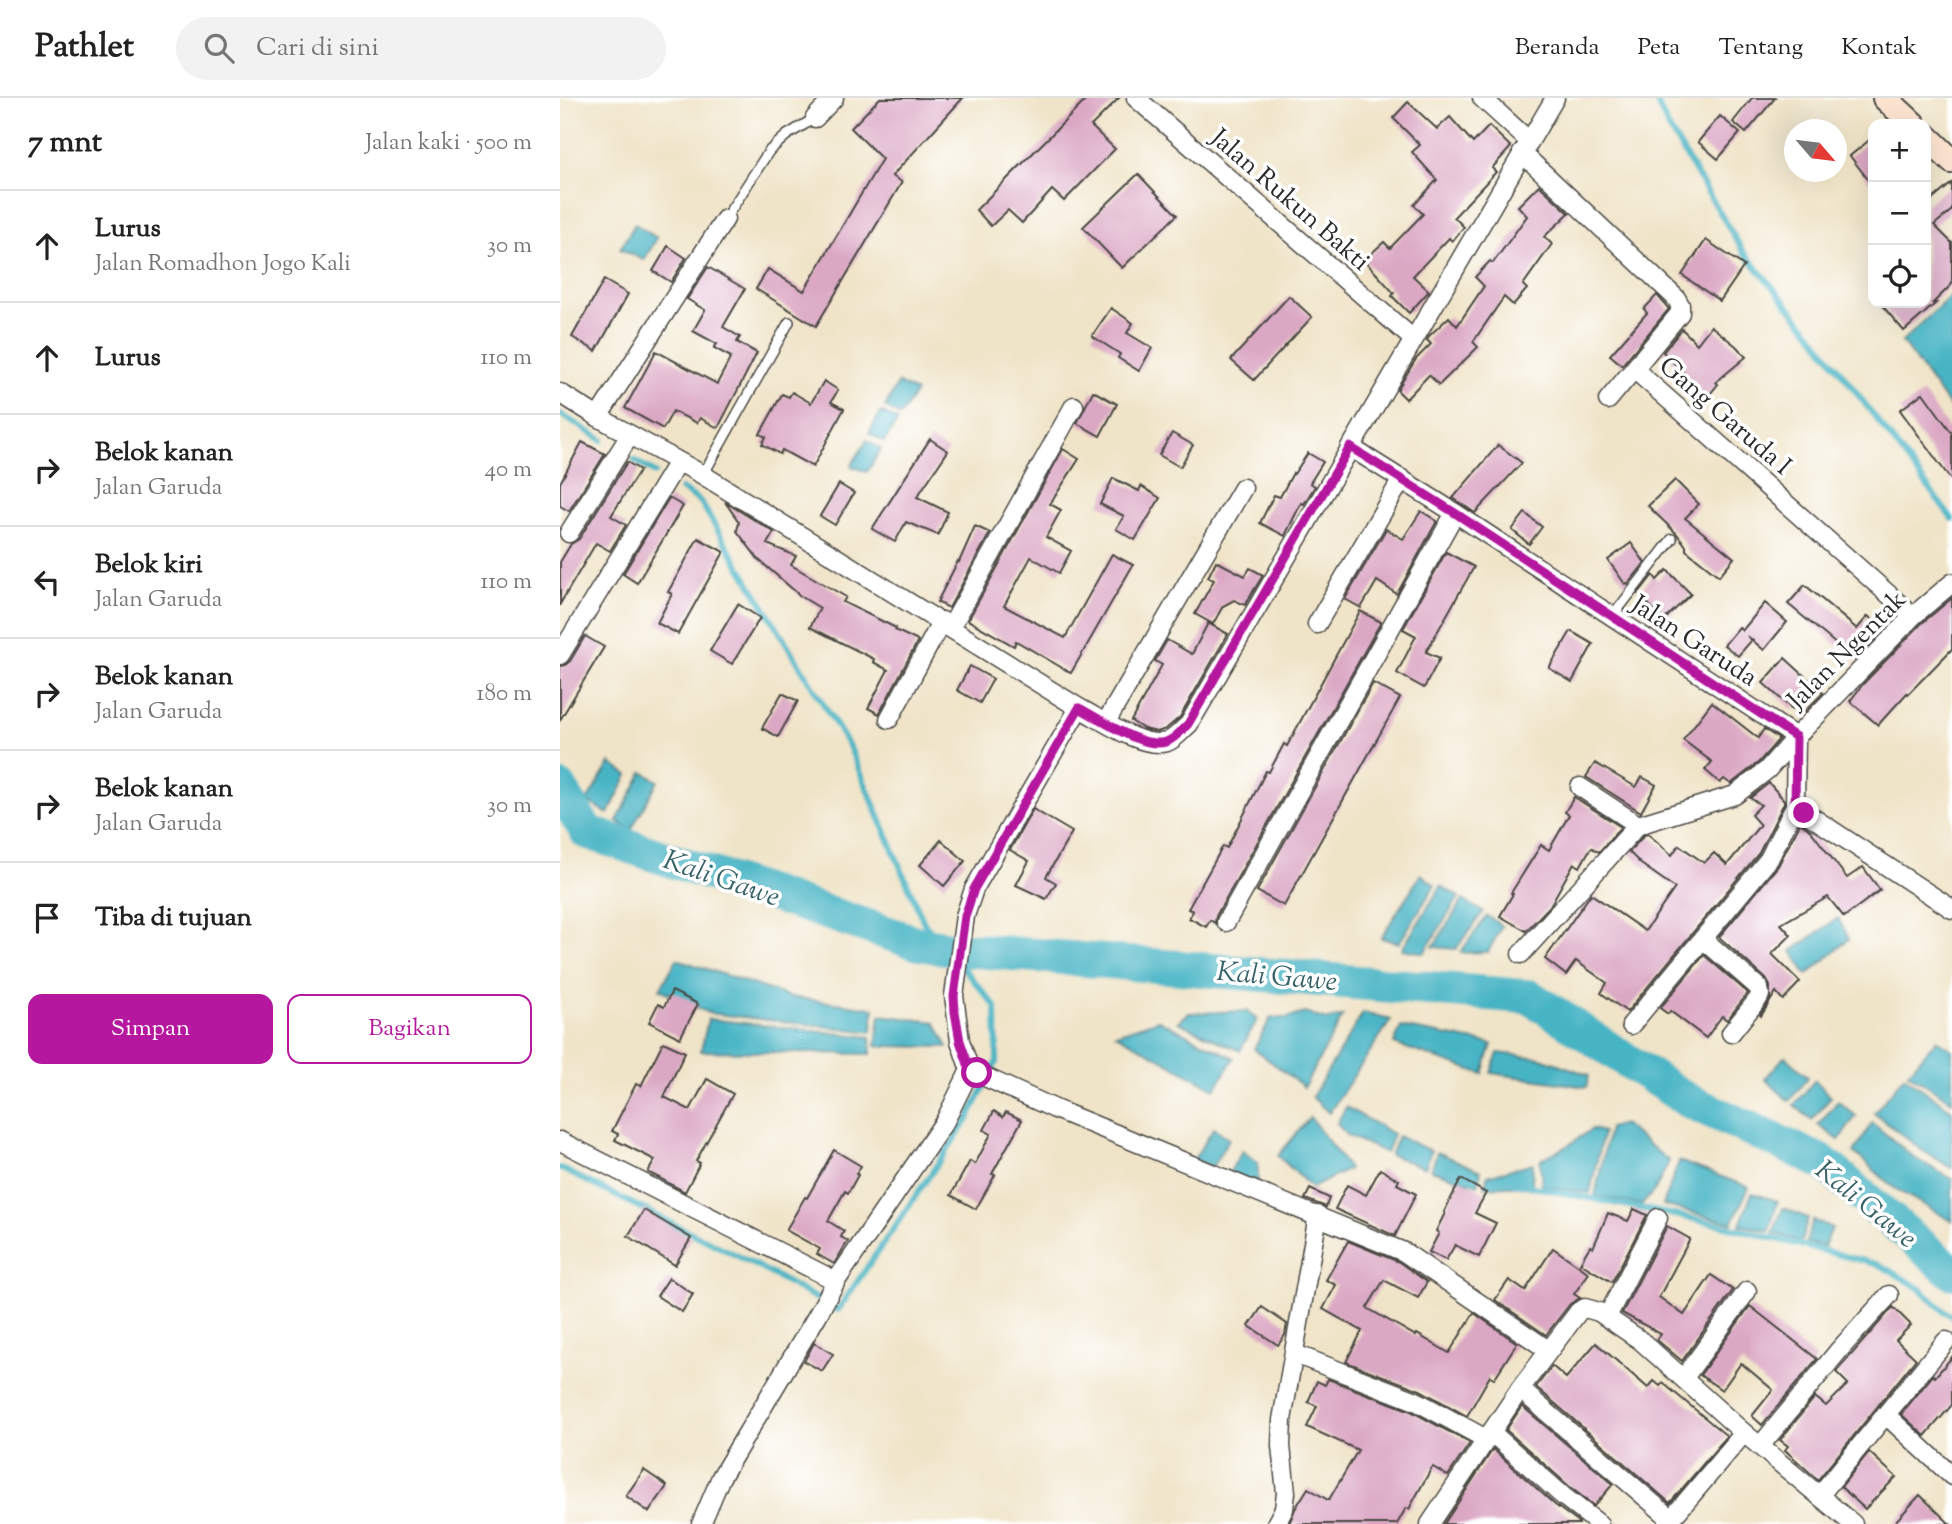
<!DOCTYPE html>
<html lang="id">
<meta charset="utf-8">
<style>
:root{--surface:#fff;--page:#f2f2f2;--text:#222;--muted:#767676;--line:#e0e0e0;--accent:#b5179e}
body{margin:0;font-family:"Sorts Mill Goudy",serif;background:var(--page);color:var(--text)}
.controls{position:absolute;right:21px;top:21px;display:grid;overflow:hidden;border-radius:14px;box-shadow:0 7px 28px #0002}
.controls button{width:63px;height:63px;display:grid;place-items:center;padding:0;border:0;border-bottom:2px solid var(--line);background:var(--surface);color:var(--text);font:35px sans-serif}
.compass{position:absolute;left:1224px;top:21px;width:63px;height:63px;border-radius:50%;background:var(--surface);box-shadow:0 7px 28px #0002;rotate:118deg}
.stop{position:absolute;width:21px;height:21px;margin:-16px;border:5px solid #b5179e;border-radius:50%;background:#fff}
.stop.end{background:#b5179e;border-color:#fff;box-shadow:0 2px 7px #0008}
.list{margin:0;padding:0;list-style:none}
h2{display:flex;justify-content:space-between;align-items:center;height:91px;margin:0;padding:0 28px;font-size:30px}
h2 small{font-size:23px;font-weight:400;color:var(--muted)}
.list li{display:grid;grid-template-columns:46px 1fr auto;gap:21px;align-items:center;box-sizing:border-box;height:112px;padding:0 28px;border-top:2px solid var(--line)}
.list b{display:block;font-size:26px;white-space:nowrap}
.list p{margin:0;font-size:23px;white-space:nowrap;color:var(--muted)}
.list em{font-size:23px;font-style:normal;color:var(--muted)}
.actions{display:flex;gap:14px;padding:21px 28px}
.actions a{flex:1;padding:16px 0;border:2px solid var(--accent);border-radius:14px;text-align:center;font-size:24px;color:var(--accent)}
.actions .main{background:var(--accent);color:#fff}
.icon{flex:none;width:38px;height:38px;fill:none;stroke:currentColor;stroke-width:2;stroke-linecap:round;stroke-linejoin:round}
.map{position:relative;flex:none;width:1392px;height:1426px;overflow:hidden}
header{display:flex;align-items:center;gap:42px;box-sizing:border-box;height:98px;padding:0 35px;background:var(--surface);border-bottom:2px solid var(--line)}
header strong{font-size:33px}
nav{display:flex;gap:38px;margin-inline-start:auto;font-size:24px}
.search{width:490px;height:63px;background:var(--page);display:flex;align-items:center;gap:18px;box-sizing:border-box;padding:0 24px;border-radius:38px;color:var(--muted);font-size:26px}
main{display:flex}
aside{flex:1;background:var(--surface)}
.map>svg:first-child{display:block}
.water{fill:#47b4c4;stroke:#397078;stroke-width:2}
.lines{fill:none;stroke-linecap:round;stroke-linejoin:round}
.stream{stroke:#47b4c4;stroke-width:6}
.river{stroke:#47b4c4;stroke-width:35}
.building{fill:#dba8c4}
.lane-casing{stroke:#494743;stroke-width:12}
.street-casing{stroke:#494743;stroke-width:21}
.secondary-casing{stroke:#494743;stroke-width:28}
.lane{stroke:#fff;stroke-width:9}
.street{stroke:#fff;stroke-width:18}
.secondary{stroke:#fde4d1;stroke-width:24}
.route{stroke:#b5179e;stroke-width:9}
.labels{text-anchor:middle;stroke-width:7;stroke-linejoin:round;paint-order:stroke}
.street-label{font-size:26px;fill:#2b2b2b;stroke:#fff}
.water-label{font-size:28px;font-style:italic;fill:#366268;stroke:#fff}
</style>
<header>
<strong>Pathlet</strong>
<div class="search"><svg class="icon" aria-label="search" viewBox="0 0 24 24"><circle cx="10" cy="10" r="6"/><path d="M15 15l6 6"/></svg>Cari di sini</div>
<nav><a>Beranda</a><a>Peta</a><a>Tentang</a><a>Kontak</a></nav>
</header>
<main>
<aside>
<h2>7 mnt<small>Jalan kaki · 500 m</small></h2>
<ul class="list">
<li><svg class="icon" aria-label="ahead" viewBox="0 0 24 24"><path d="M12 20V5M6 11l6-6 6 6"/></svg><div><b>Lurus</b><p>Jalan Romadhon Jogo Kali</p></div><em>30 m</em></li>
<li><svg class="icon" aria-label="ahead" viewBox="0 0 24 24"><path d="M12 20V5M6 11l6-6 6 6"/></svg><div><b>Lurus</b></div><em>110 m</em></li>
<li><svg class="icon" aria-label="right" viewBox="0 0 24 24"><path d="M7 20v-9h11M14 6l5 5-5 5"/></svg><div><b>Belok kanan</b><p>Jalan Garuda</p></div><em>40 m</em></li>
<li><svg class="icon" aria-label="left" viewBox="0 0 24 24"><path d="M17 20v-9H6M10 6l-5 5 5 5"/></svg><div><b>Belok kiri</b><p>Jalan Garuda</p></div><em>110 m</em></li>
<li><svg class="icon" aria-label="right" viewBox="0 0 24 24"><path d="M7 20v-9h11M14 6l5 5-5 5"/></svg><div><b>Belok kanan</b><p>Jalan Garuda</p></div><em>180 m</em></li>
<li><svg class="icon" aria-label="right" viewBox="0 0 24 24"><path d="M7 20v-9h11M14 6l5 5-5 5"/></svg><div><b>Belok kanan</b><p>Jalan Garuda</p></div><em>30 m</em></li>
<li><svg class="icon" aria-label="arrive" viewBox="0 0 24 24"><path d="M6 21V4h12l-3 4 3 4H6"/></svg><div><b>Tiba di tujuan</b></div></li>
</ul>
<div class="actions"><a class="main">Simpan</a><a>Bagikan</a></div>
</aside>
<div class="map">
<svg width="1392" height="1426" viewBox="0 0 1392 1426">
<rect width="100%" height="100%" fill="#fff"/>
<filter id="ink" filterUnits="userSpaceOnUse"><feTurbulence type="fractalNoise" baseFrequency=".0143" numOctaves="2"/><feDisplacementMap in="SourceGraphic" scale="14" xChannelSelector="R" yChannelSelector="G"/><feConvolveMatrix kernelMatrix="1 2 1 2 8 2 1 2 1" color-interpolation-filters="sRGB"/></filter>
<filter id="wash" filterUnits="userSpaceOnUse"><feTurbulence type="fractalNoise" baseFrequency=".00686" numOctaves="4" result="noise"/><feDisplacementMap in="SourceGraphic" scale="28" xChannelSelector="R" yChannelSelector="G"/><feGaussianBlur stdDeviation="1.57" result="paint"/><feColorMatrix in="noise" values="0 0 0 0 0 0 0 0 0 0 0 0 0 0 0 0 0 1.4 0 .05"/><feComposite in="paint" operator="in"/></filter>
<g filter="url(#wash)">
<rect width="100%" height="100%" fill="#f0e4c8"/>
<g class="water">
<polygon points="75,126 97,140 84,162 60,151"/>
<polygon points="1392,196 1392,312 1342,244"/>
<polygon points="338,285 356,294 340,318 325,309"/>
<polygon points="321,314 338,323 324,344 309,335"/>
<polygon points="307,342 321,351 307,374 291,368"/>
<polygon points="50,665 68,677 48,716 27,703"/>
<polygon points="83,674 98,683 71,732 57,723"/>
<polygon points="861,776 875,787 839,845 821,840"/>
<polygon points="881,788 899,799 864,855 842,851"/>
<polygon points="903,802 923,814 896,851 873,849"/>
<polygon points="927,818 942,828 928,854 900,855"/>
<polygon points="1278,820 1289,841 1247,877 1232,853"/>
<polygon points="117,861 230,899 314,910 312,934 148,915 100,891"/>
<polygon points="688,913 697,922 680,953 618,924 629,915"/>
<polygon points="745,915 767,922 783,918 744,989 694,951 711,920 727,920"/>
<polygon points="803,915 831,922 769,1015 752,999"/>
<polygon points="320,917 375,924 388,949 316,948"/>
<polygon points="148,921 310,939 311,956 141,953"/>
<polygon points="598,922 674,960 655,991 556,936"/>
<polygon points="841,929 932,946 923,976 834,946"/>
<polygon points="1377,941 1392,952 1392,1003 1348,975"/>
<polygon points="938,955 981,960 1029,977 1027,989 931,975"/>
<polygon points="1225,958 1248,979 1229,1003 1205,981"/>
<polygon points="1344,978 1392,1012 1392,1070 1363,1053 1314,1015"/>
<polygon points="1255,982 1271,999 1252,1022 1234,1007"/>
<polygon points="1278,1003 1296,1018 1279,1042 1258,1027"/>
<polygon points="786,1009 833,1036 826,1055 786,1037 777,1025"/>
<polygon points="750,1019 789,1071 752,1090 718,1058"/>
<polygon points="1312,1025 1356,1061 1392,1081 1392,1123 1334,1090 1294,1054"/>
<polygon points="1063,1026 1109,1063 1097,1089 1082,1107 1035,1098 1049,1030"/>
<polygon points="654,1030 669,1041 652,1069 634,1061"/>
<polygon points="1032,1031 1043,1034 1030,1095 982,1088 980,1062 1007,1048"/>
<polygon points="838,1038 871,1053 865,1070 830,1057"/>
<polygon points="682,1053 698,1065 698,1092 668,1077"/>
<polygon points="877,1054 921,1073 918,1087 871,1072"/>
<polygon points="1119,1063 1189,1089 1172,1125 1103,1107"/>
<polygon points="973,1065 972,1087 925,1089 927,1078"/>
<polygon points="1192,1095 1218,1103 1209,1133 1180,1127"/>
<polygon points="1223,1110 1248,1120 1241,1144 1213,1135"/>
<polygon points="1253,1122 1272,1130 1264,1149 1246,1144"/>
</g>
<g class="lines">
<g class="stream">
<polyline points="1095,0 1107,27 1183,153 1256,241 1392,421"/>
<polyline points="0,316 42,342"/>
<polyline points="74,362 95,375"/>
<polyline points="121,391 140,403 290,650 364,825 395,860"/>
<polyline points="0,1070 180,1159 278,1212 408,1021 437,963 436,909 402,869"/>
<polyline points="954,1085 1149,1124 1320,1167 1358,1189 1384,1213 1392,1218"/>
</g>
<polyline class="river" points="0,690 27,734 357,845 386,850 970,899 1127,1002 1264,1065 1392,1174"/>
</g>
<g id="blocks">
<g class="building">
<polygon points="320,0 403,0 332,78 342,84 256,228 196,191 208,171 244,193 322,61 291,30"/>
<polygon points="528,0 559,0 531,28 555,51 504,103 492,92 462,125 448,112 431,128 416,112"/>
<polygon points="1192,0 1215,0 1186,35 1173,24"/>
<polygon points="848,4 877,31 890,19 913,45 929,28 951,49 932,70 936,74 894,119 904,129 892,143 889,140 853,178 869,193 849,215 832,198 834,195 804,162 824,144 830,150 863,116 854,107 877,82 852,54 860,47 833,20"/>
<polygon points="1160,18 1180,35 1158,61 1138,44"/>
<polygon points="1313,39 1313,88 1290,58"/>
<polygon points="578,76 617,117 562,170 523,129"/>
<polygon points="1392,85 1392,112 1374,127 1392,145 1392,186 1373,205 1376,205 1344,233 1320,205 1366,205 1366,107"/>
<polygon points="979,87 1009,115 984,139 992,146 963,187 967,191 953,207 944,199 913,244 918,249 879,287 869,277 846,301 837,292 856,261 871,246 867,242 869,238 889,219 897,228 924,188 915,179 930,163 933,165 967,118 958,108"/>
<polygon points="1146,142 1184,168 1160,203 1122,177"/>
<polygon points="108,148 126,160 111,184 93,173"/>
<polygon points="148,169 185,191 163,229 180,239 177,244 197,255 158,330 140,320 137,325 113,313 103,331 65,310 96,253 157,286 171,259 154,250 157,246 133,233 145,212 127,201"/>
<polygon points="44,182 68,196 36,253 12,239"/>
<polygon points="1097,197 1109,211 1062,267 1050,257 1087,215 1084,211"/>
<polygon points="729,198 752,219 694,282 671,262"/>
<polygon points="551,210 573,225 567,235 592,250 579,273 558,260 560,256 532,238"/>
<polygon points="1151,228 1176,248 1186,259 1156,284 1158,286 1146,301 1124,283 1128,279 1103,254 1122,231 1137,246"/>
<polygon points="264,283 278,292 271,304 284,311 253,369 222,352 220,356 202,346 206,339 200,336 222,296 229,299 232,294 251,305"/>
<polygon points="533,293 557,306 540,338 517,325"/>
<polygon points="1363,295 1392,335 1392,383 1340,312"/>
<polygon points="612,335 633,347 620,369 599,357"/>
<polygon points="370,341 388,353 357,399 388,414 378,437 346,424 335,444 312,431"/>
<polygon points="22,344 45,356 9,413 0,408 0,385"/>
<polygon points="938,347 962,365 915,415 893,400"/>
<polygon points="503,351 519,361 490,406 501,412 486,439 511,453 499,475 471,459 444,508 505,540 552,456 573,467 511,575 456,543 454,548 408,522"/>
<polygon points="748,355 763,364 750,385 755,388 744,406 741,405 725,438 700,425 714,397 720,399 733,375 734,376"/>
<polygon points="67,364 80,372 51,418 66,427 50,453 36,445 0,506 0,464 11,446 19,441"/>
<polygon points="553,380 579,393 581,388 600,400 575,442 556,431 564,418 540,406"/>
<polygon points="1115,382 1139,406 1125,420 1174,460 1159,478 1126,452 1126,448 1117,436 1088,408"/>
<polygon points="279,386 294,395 275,427 260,418"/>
<polygon points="109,400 123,408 77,485 63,476"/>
<polygon points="165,404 214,434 207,446 236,458 231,467 286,499 283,504 336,530 335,532 358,543 319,616 308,610 328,572 313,564 314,561 250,529 260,510 237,496 237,495 199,462 177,433 179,424"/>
<polygon points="861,413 877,423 837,496 817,483 801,510 785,501 826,431 843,441"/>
<polygon points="965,415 982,429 969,446 952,432"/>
<polygon points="415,428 430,435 389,510 377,504 398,463 399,464"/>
<polygon points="138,440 164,454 118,536 97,525 112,496 108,494"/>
<polygon points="1071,445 1085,465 1068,486 1067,485 1065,486 1048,462"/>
<polygon points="886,454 914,469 866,554 880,560 864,590 837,575 856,538 843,531"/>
<polygon points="656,463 685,478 690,470 703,477 685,507 674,502 663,508 653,526 635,516 654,482 648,479"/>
<polygon points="1107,472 1131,496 1104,522 1078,496 1093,477 1097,482"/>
<polygon points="1245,487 1297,531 1308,518 1324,532 1295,562 1228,506"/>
<polygon points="1392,500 1392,551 1348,596 1347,595 1318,627 1290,603 1303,586 1361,526"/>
<polygon points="1205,505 1227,524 1204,552 1187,538 1192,542 1178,558 1164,547 1179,529 1182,533"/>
<polygon points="178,506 200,520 172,566 150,553"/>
<polygon points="800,513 821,524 656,818 655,825 650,822 646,829 629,820 633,813 628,811 663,748 667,750 706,673 709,674 724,646 727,648"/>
<polygon points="648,525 668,536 620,619 606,631 597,634 584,631 571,623 602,567 595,563 607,542 632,556"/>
<polygon points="1011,533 1033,546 1012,584 989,570"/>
<polygon points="25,538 44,549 0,622 0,568 5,567 10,563"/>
<polygon points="1225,560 1263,595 1245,613 1238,605 1232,611 1203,585"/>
<polygon points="410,568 433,581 420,605 397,592"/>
<polygon points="813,585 840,600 724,808 697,793"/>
<polygon points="222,595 238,603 218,639 202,630"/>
<polygon points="1152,604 1198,640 1204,631 1219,641 1199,664 1171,686 1164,681 1160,685 1145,672 1152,664 1123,642"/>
<polygon points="1035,665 1076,689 1082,679 1096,687 1081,714 1026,679"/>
<polygon points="1209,685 1224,702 1224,705 1199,755 1067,914 1041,895 1047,885 1016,863 1006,877 985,861 1031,796 1085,833 1115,790 1081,766 1069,754 1084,737 1088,736 1112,757 1119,747 1144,765 1154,755 1167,767 1200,727 1191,717 1201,707 1190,700"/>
<polygon points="1014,699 1061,729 1039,754 1032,750 1030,751 1020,769 1014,765 990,808 966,833 940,818 953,796 951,795 981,747 989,752 1009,717 1005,714"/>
<polygon points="473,711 512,734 486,779 496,785 486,801 456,787 469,763 450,752"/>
<polygon points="1240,725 1250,732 1287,780 1303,769 1320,792 1284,819 1268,799 1221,826 1231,837 1212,856 1240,884 1223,902 1216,894 1201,918 1200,917 1210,901 1210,888 1206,881 1159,839 1218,768"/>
<polygon points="381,742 405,763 384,788 360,767"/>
<polygon points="1144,857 1188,895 1167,922 1162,918 1146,940 1110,913 1108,916 1100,910"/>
<polygon points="112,893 138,906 120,940 89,924 98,906 104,909"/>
<polygon points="103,944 125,954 104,999 130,1012 147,981 173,996 136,1063 140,1065 125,1094 88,1074 95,1062 55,1042 58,1036 52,1033 76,986 81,988"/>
<polygon points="434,1013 443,1019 446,1014 462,1022 432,1076 435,1077 416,1111 391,1097 410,1063 415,1066 431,1036 424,1032"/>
<polygon points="274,1052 301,1068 296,1076 298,1077 288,1095 285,1093 268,1123 284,1133 281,1139 288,1143 274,1166 257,1156 260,1151 226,1132 245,1099 247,1100"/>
<polygon points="820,1071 839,1082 837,1086 856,1096 835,1138 775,1111 787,1087 806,1097"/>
<polygon points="901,1081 926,1095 915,1115 936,1125 919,1159 895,1147 886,1162 869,1154 879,1135 876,1133 885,1115 884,1114"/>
<polygon points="750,1091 769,1100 766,1109 745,1101"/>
<polygon points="1074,1111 1087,1117 1052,1184 1020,1165 1030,1148 1033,1150 1048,1115 1068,1123"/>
<polygon points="84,1112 131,1140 115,1167 68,1138"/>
<polygon points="1107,1128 1130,1141 1099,1199 1124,1217 1151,1177 1173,1192 1122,1263 1097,1242 1101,1236 1062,1215"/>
<polygon points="788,1143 839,1164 867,1184 858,1200 824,1182 807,1210 856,1238 857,1236 889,1255 914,1215 957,1245 934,1281 930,1278 907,1318 860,1292 786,1264 802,1233 763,1211 776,1187 766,1182"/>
<polygon points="993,1150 1029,1175 1014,1196 1020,1200 1010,1206 986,1237 935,1202 949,1182 965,1193"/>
<polygon points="109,1180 133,1196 122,1214 97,1198"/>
<polygon points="1190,1208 1257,1261 1202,1327 1192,1318 1213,1292 1181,1265 1162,1292 1140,1277"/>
<polygon points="702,1209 727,1226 725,1237 718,1247 689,1228"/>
<polygon points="1333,1209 1351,1227 1336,1242 1356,1261 1258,1382 1225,1352 1228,1348 1220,1342 1255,1299 1266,1308 1288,1286 1276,1274"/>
<polygon points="254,1245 273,1256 262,1273 244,1263"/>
<polygon points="1036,1245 1088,1290 1094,1283 1100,1288 1103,1285 1167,1338 1110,1405 976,1289 992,1268 1006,1280"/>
<polygon points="1392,1259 1392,1307 1365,1338 1341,1316 1373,1277 1375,1279"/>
<polygon points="768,1281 851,1313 910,1345 888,1378 873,1369 871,1371 849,1411 846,1410 837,1426 729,1426 735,1411 748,1390 768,1402 770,1400 798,1352 747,1329 757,1308 748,1304 757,1283 765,1287"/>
<polygon points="962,1308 1053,1386 1034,1408 1010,1389 946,1332"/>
<polygon points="933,1351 995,1407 1019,1425 1019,1426 884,1426"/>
<polygon points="1309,1354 1336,1379 1305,1411 1281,1389"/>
<polygon points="84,1372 107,1388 89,1414 66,1398"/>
<polygon points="1360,1397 1390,1426 1333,1426"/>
</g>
</g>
</g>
<g filter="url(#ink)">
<use href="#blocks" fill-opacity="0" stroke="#494743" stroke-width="2"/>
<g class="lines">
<defs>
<g id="lane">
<polyline points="165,121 209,53 227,37 255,20"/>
<polyline points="143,377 229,224"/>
<polyline points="1052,519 1112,441"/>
</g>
<g id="street">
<polyline points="576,0 853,241"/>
<polyline points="922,0 969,43"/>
<polyline points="255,20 274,0"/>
<polyline points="962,55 1116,200 1120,207 1120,215 1074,271 1353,518"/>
<path d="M0 295 38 319 143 377 519 610C541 621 581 651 607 644 615 641 622 632 629 626L995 0"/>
<polyline points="1048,302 1074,271"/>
<polyline points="38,319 165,121"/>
<polyline points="790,349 895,415 1236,639 1235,708 1392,811"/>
<polyline points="9,435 70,337"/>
<polyline points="757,526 842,381"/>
<polyline points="391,529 514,308"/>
<polyline points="0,557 118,364"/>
<polyline points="329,621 382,523"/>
<polyline points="546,624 683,390"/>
<polyline points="1020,689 1078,727"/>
<polyline points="666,824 895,415"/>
<polyline points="1143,841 1199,890 1200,897 1198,901 1171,935"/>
<polyline points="961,856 1078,727 1175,697 1207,672 1236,639 1353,518 1392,485"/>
<polyline points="1071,927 1209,761 1235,708"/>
<polyline points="410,972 495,1011 844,1154 988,1252"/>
<polyline points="0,1043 276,1183"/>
<polyline points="1047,1219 1098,1120"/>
<polyline points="735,1256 856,1303 926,1341"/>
<polyline points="1124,1280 1187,1193"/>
<polyline points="960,1291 1111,1421"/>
<polyline points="1326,1317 1392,1378"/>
<polyline points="931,1334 1003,1398 1039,1426"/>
<polyline points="1201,1347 1280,1251 1329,1197"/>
<polyline points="1259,1398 1386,1243"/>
<polyline points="141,1426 161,1379 257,1218 276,1183 385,1023 410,972 400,943 394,898 405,818 414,791 519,610"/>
<polyline points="716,1426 724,1411 726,1395 721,1348 722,1322 758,1117"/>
<polyline points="870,1426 960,1291 1019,1213 1025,1210 1039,1214 1080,1242 1184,1335 1293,1426"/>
<polyline points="1107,1426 1184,1335"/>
</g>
<g id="secondary">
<polyline points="1325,0 1353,26"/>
<polyline points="1366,38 1392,63"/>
</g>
</defs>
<use href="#lane" class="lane-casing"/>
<use href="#street" class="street-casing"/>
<use href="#secondary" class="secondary-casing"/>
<use href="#lane" class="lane"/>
<use href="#street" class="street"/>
<use href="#secondary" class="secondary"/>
</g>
</g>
<g class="lines" filter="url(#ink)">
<path class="route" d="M417 975 410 972 400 943 395 914 394 898 405 818 414 791 519 610C541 621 581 651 606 644 615 641 622 632 628 626L790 349 895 415 1236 639 1235 708 1244 715"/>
</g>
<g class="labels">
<g class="street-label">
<text transform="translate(731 101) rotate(41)" y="9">Jalan Rukun Bakti</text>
<text transform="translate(1166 317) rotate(41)" y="9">Gang Garuda I</text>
<text transform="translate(1135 542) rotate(33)" y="9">Jalan Garuda</text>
<text transform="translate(1286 551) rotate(-45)" y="9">Jalan Ngentak</text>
</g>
<g class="water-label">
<text transform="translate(162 779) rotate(19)" y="10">Kali Gawe</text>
<text transform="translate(717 877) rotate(5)" y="10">Kali Gawe</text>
<text transform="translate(1307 1105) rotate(39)" y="10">Kali Gawe</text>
</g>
</g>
</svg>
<div class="controls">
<button>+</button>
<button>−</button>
<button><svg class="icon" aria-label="locate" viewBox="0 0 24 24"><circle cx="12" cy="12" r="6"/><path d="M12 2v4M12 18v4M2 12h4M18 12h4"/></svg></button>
</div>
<svg class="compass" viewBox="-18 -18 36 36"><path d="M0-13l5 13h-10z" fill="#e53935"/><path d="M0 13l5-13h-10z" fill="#767676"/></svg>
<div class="stop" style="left:417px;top:975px"></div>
<div class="stop end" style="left:1244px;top:715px"></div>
</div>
</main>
